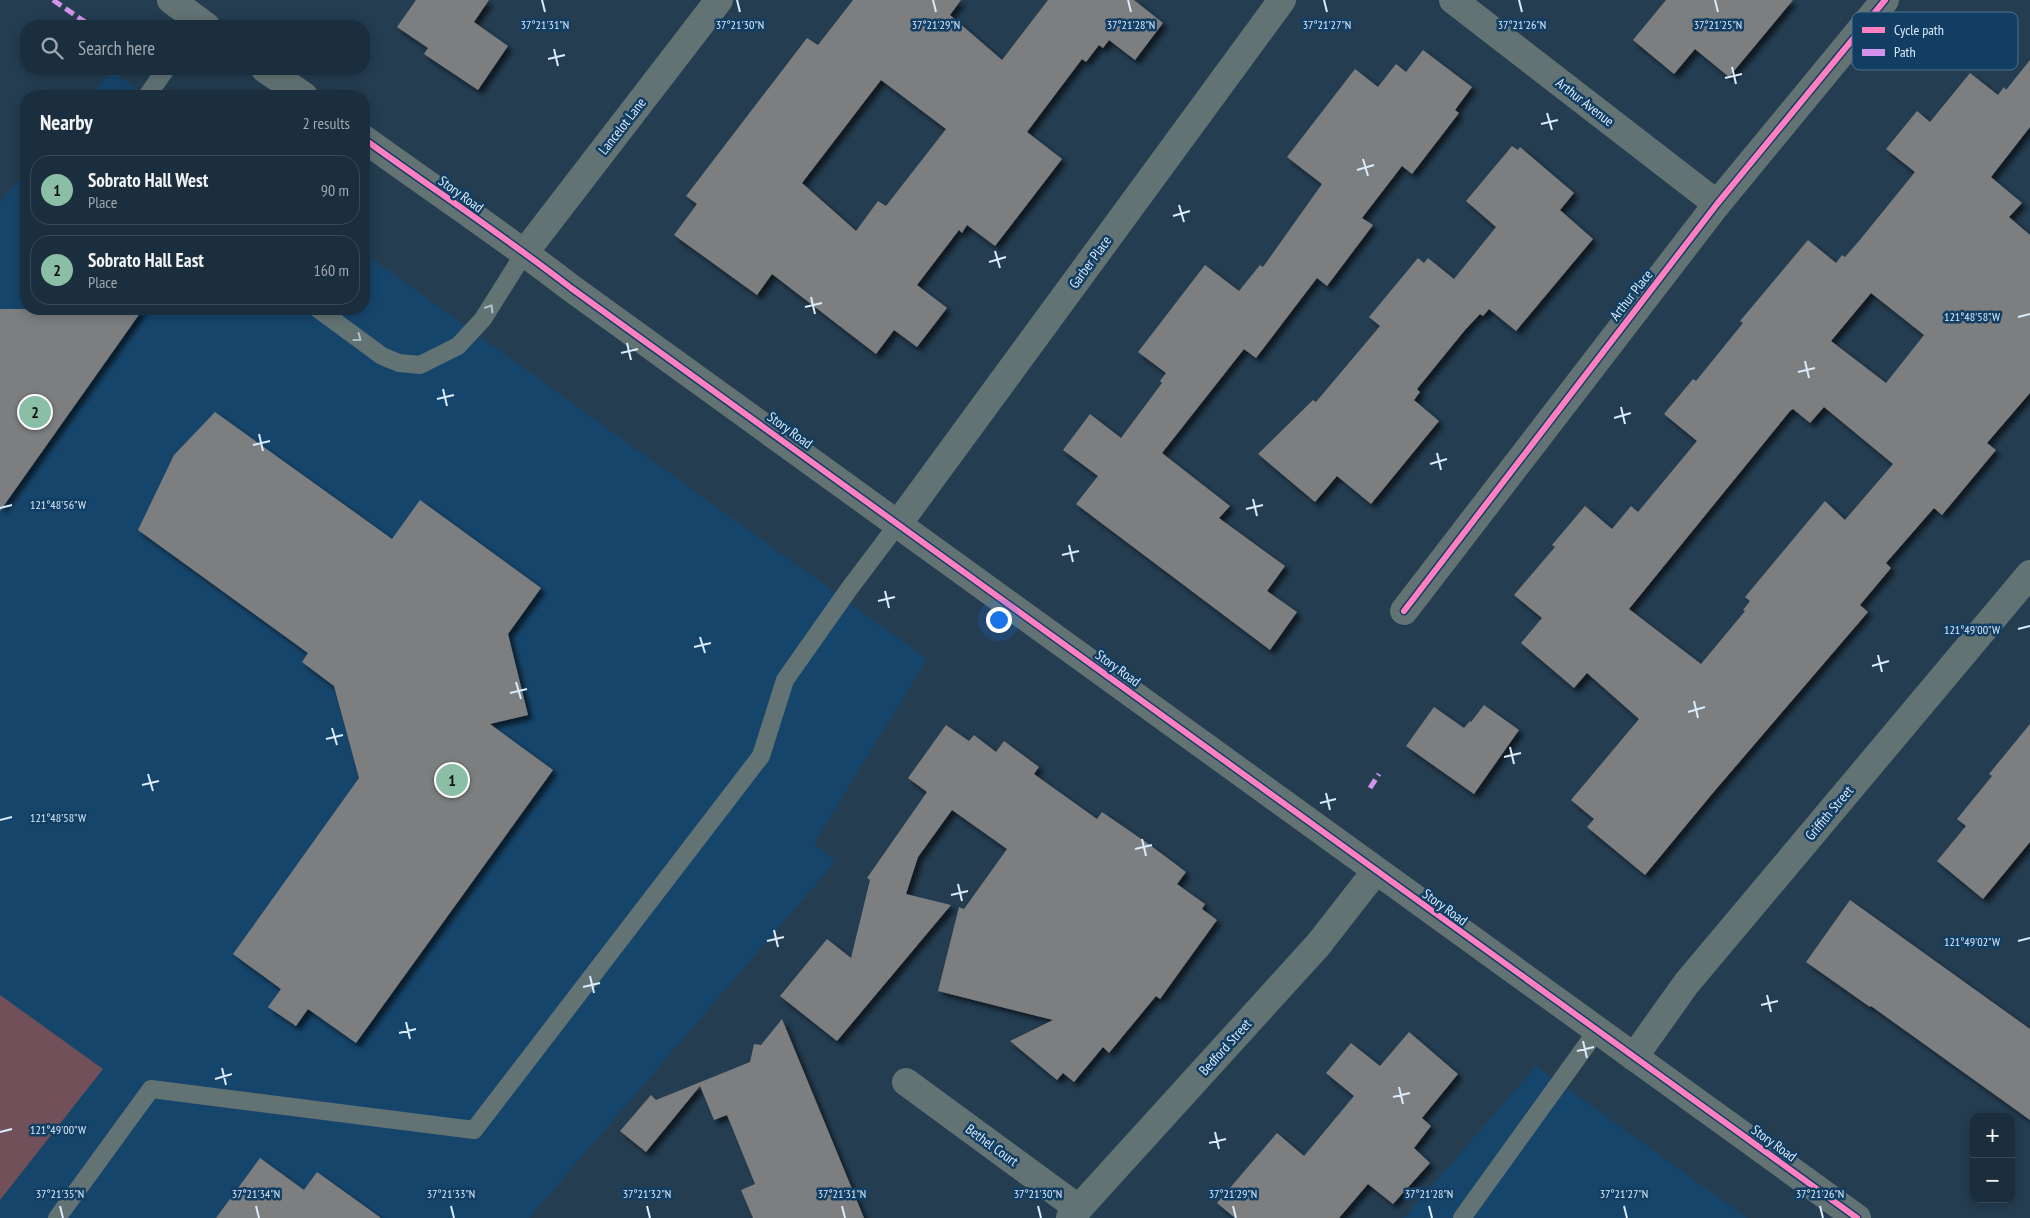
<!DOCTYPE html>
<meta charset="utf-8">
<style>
:root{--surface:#1b2e3d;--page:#283a48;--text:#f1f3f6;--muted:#a0a8b0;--line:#394a57;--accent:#8abfa5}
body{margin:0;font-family:"PT Sans Narrow",sans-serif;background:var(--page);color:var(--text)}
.controls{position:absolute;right:15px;bottom:15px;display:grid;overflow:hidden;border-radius:10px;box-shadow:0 2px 12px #0003}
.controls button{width:45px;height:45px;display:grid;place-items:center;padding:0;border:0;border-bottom:1px solid var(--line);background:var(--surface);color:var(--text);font:25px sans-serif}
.you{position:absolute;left:998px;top:619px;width:18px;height:18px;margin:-12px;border:4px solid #fff;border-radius:50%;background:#1a73e8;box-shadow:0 0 0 8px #1a73e833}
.badge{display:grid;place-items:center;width:32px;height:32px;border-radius:50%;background:var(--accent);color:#111;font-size:16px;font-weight:700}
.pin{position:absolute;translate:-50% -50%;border:2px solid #fff;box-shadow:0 1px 5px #0006}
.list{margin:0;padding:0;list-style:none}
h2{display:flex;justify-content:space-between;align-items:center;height:65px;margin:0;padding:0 20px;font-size:21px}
h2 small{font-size:16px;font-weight:400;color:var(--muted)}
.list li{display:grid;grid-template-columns:32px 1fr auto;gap:15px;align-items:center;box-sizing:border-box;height:70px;margin:0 10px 10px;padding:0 10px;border:1px solid var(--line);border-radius:20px}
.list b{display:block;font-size:19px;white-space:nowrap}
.list p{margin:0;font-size:16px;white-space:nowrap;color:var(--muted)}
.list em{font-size:16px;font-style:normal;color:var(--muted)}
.icon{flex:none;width:28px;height:28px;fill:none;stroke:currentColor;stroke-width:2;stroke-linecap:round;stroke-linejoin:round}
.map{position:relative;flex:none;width:2030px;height:1218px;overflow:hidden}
.search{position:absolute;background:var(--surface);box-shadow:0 2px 12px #0003;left:20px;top:20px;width:350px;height:55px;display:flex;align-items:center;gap:12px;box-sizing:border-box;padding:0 18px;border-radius:20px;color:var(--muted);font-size:19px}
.panel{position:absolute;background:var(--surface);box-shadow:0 2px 12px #0003;left:20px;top:90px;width:350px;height:225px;border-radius:20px}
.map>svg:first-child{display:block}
.built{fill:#16456b}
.green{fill:#72505a}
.building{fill:#7c7e7f;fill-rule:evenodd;filter:url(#shadow)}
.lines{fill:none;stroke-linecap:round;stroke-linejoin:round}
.service{stroke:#637374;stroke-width:18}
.minor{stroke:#637374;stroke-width:28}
.tertiary{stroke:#637374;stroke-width:28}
.quiet{stroke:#d193ec;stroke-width:5;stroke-dasharray:10 5;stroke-linecap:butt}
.cycleway-casing{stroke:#123e63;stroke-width:9}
.cycleway{stroke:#ff80c0;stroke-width:6}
.oneway{stroke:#b0c1cc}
.ticks{fill:none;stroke:#daebfc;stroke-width:2}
.labels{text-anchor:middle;stroke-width:5;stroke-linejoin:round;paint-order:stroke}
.street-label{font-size:14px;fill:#daebfc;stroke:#123e63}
.key{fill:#123e63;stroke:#4e7291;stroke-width:1}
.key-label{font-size:14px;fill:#daebfc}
.ticks-label{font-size:12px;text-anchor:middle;fill:#daebfc;stroke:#123e63;stroke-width:5;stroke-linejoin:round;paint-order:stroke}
</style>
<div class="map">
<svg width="2030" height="1218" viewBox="0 0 2030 1218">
<defs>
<filter id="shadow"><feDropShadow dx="4.5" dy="4.5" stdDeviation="2.5" flood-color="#0009"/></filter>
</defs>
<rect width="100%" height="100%" fill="#243d51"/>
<g class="built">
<polygon points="112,71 146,96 91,96"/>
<polygon points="26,172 26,309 364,309 364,253 927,659 814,843 835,862 529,1218 0,1218 0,203"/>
<polygon points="1536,1066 1747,1218 1404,1218"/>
</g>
<polygon class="green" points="0,995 103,1069 0,1200"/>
<g class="building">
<polygon points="416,0 489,0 474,22 508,46 478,90 424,54 428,48 397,27"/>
<path d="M853 0H961L950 15 1002 60 1048 0H1134L1163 23 1135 60 1109 40 1103 48 1099 45 1086 62 1082 59 1027 132 1062 159 995 246 967 225 962 233 959 230 917 285 947 308 917 347 894 330 876 354 772 274 757 295 674 235 697 204 686 196 807 38 818 45ZM881 80 946 129 886 206 878 201 856 231 802 183Z"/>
<polygon points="1666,0 1793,0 1729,77 1695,49 1674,74 1633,40"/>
<polygon points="1423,50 1472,87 1455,110 1459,113 1412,174 1402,166 1362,218 1373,225 1327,286 1317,278 1256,358 1244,349 1162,453 1230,506 1219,518 1285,566 1267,591 1297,612 1270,650 1076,504 1098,476 1063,450 1090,414 1121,438 1162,383 1160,381 1166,373 1138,352 1205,265 1239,291 1260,265 1263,267 1322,184 1287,157 1355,69 1378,87 1396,64 1406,72"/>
<path d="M2030 60V127L1991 177 2022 203 2009 217 2030 235V393L1987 443 1996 450 1942 515 1934 508 1886 563 1891 568 1860 605 1868 612 1712 794 1645 875 1587 827 1594 819 1571 800 1639 719 1587 673 1574 688 1521 643 1542 618 1514 595 1555 547 1552 545 1585 506 1612 529 1631 506 1638 512 1697 441 1664 414 1693 379 1696 381 1743 323 1740 321 1808 240 1836 263 1842 255 1845 257 1859 241 1915 172 1886 149 1917 111 1930 122 1970 73 1998 95 2004 87 2006 90ZM1871 293 1924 335 1886 383 1831 341ZM1824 407 1893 464 1845 520 1825 501 1745 597 1750 601 1743 610 1745 611 1701 664 1629 609 1790 411 1793 409 1810 423Z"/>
<polygon points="1512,146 1518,150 1520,147 1574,193 1560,210 1593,239 1516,331 1489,309 1483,316 1480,314 1465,330 1417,389 1420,392 1414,400 1439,421 1371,504 1337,476 1315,502 1258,454 1313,400 1316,402 1380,326 1369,317 1418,258 1424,263 1428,258 1454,279 1496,227 1466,201"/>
<polygon points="0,309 143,309 0,511"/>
<polygon points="215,412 392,539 420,500 541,588 508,634 528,715 490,724 553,770 356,1043 308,1009 296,1026 268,1007 281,989 233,954 359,778 334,686 302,662 308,653 138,530 174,455"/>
<polygon points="1484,705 1519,730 1474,794 1406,746 1434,707 1464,728 1470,721 1471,722"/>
<polygon points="2030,724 2030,842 1983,899 1937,861 1966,826 1957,819 1992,776 1989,774"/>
<polygon points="946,725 969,741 974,735 996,752 1004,741 1039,767 1034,774 1097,819 1102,812 1150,845 1186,872 1177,884 1205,904 1202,909 1217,920 1160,999 1156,996 1109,1053 1103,1047 1074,1082 1063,1073 1057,1080 1010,1041 1053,1020 938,991 959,907 964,909 1007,849 952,810 918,857 906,894 951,905 837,1041 780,996 827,939 851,958 870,880 867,878 927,792 908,778"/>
<polygon points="1850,900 2030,1029 2030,1120 1871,1006 1870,1007 1806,962"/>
<polygon points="782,1019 864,1218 753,1218 741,1190 755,1184 727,1115 714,1120 700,1086 646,1152 620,1131 651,1095 656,1100 750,1062 754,1044 761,1045"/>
<polygon points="1409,1032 1458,1074 1422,1118 1431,1126 1414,1148 1430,1163 1393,1204 1368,1184 1339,1218 1235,1218 1217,1203 1277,1133 1304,1156 1354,1096 1326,1073 1351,1043 1380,1066"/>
<polygon points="260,1158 304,1190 317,1172 381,1218 216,1218"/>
</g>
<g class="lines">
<g class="service">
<polyline points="147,96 166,69"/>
<polyline points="318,309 382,356 399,363 420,365 458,346 483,319 525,252"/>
<polyline points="57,1218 151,1089 474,1130 761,756 785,680 849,589 898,524"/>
<polyline points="1462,1218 1596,1032"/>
</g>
<g class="minor">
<polyline points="1453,0 1717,204"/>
<polyline points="525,252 719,0"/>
<polyline points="898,524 1282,0"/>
<polyline points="1404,611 1717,204 1885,0"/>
<polyline points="1634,1057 1686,984 2030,574"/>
<polyline points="906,1082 1078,1208"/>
<polyline points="1070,1218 1318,945 1375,872"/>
</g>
<g class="tertiary">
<polyline points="171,0 206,26"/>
<polyline points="265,69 304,96"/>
<path d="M364 139C433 189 504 236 571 288 1000 597 1427 909 1857 1218"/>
</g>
<g class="quiet">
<polyline points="53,0 91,26"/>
<polyline points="1370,788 1379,774"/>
</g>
<defs>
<g id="cycleway">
<path d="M364 139C433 189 504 236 571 288 1000 597 1427 909 1857 1218"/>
<polyline points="1404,611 1717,204 1885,0"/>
</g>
</defs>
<use href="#cycleway" class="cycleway-casing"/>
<use href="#cycleway" class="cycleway"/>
</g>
<defs><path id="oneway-chevron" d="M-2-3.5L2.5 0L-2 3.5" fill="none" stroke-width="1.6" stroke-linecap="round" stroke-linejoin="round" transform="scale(1.25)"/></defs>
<g class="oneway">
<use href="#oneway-chevron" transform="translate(490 308) rotate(-58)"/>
<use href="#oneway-chevron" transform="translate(358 338) rotate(36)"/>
</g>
<path class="ticks" d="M542 0 545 12M737 0 740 12M933 0 936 12M1128 0 1131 12M1324 0 1327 12M1519 0 1522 12M1715 0 1718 12M554 49 558 66M548 59 565 55M1732 67 1736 84M1725 78 1742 74M1547 113 1552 130M1541 124 1558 120M1363 159 1368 176M1357 170 1374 165M1179 205 1184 222M1173 216 1190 211M995 251 1000 268M989 262 1006 257M811 297 815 314M805 307 822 303M2018 317 2030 314M627 343 631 360M621 353 638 349M1805 361 1809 378M1798 372 1815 368M443 389 447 406M437 399 454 395M1621 407 1625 424M1614 418 1631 413M259 434 263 451M253 445 270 441M1437 453 1441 470M1430 464 1447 459M1253 499 1257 516M0 508 12 505M1246 509 1263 505M1069 545 1073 562M1062 555 1079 551M885 591 889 608M878 601 895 597M2018 629 2030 626M700 637 705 653M694 647 711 643M1878 655 1882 672M1872 666 1889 661M516 682 521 699M510 693 527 689M1694 701 1698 718M1688 712 1705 707M332 728 337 745M326 739 343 735M1510 747 1514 764M1504 757 1521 753M148 774 153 791M142 785 159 781M1326 793 1330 810M1320 803 1336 799M0 820 12 817M1142 839 1146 856M1135 849 1152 845M958 884 962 901M951 895 968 891M774 930 778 947M767 941 784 937M2018 941 2030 938M590 976 594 993M583 987 600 983M1767 995 1771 1012M1761 1005 1778 1001M406 1022 410 1039M399 1033 416 1029M1583 1041 1587 1058M1577 1051 1594 1047M222 1068 226 1085M215 1079 232 1074M1399 1087 1403 1104M1393 1097 1410 1093M0 1132 12 1129M1215 1132 1219 1149M1209 1143 1226 1139M60 1206 63 1218M256 1206 259 1218M451 1206 454 1218M647 1206 650 1218M842 1206 845 1218M1038 1206 1041 1218M1233 1206 1236 1218M1429 1206 1432 1218M1624 1206 1627 1218M1820 1206 1823 1218"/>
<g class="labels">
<g class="street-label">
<text transform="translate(1585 102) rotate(38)" y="5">Arthur Avenue</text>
<text transform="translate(622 126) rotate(-52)" y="5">Lancelot Lane</text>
<text transform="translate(461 194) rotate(36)" y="5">Story Road</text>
<text transform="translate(1090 262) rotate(-54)" y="5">Garber Place</text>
<text transform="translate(1631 295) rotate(-52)" y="5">Arthur Place</text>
<text transform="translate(790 430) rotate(36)" y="5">Story Road</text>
<text transform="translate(1118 668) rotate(36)" y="5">Story Road</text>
<text transform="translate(1829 813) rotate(-50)" y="5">Griffith Street</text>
<text transform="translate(1445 907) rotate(36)" y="5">Story Road</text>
<text transform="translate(1225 1047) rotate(-48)" y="5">Bedford Street</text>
<text transform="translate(1774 1143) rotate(36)" y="5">Story Road</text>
<text transform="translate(992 1145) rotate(36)" y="5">Bethel Court</text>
</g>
</g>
<rect x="1852" y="12" width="166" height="58" rx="8" class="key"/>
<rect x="1862" y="27" width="23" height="6" fill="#ff80c0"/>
<rect x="1862" y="49" width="23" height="7" fill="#d193ec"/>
<g class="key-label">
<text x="1894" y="35">Cycle path</text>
<text x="1894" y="57">Path</text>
</g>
<g class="ticks-label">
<text x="545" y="29">37°21'31"N</text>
<text x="740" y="29">37°21'30"N</text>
<text x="936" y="29">37°21'29"N</text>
<text x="1131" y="29">37°21'28"N</text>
<text x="1327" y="29">37°21'27"N</text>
<text x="1522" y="29">37°21'26"N</text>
<text x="1718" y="29">37°21'25"N</text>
<text x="1972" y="321">121°48'58"W</text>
<text x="58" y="509">121°48'56"W</text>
<text x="1972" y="634">121°49'00"W</text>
<text x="58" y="822">121°48'58"W</text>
<text x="1972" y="946">121°49'02"W</text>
<text x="58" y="1134">121°49'00"W</text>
<text x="60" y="1198">37°21'35"N</text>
<text x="256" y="1198">37°21'34"N</text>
<text x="451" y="1198">37°21'33"N</text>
<text x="647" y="1198">37°21'32"N</text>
<text x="842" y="1198">37°21'31"N</text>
<text x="1038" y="1198">37°21'30"N</text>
<text x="1233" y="1198">37°21'29"N</text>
<text x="1429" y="1198">37°21'28"N</text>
<text x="1624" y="1198">37°21'27"N</text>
<text x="1820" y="1198">37°21'26"N</text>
</g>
</svg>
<div class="controls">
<button>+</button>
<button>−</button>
</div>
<div class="you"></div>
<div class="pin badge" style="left:452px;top:780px">1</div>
<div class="pin badge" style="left:35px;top:412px">2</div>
<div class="search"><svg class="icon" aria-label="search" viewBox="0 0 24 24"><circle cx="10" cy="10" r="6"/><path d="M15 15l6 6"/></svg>Search here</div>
<section class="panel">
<h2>Nearby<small>2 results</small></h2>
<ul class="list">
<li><span class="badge">1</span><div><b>Sobrato Hall West</b><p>Place</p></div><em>90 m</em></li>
<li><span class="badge">2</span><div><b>Sobrato Hall East</b><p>Place</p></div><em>160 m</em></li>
</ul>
</section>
</div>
